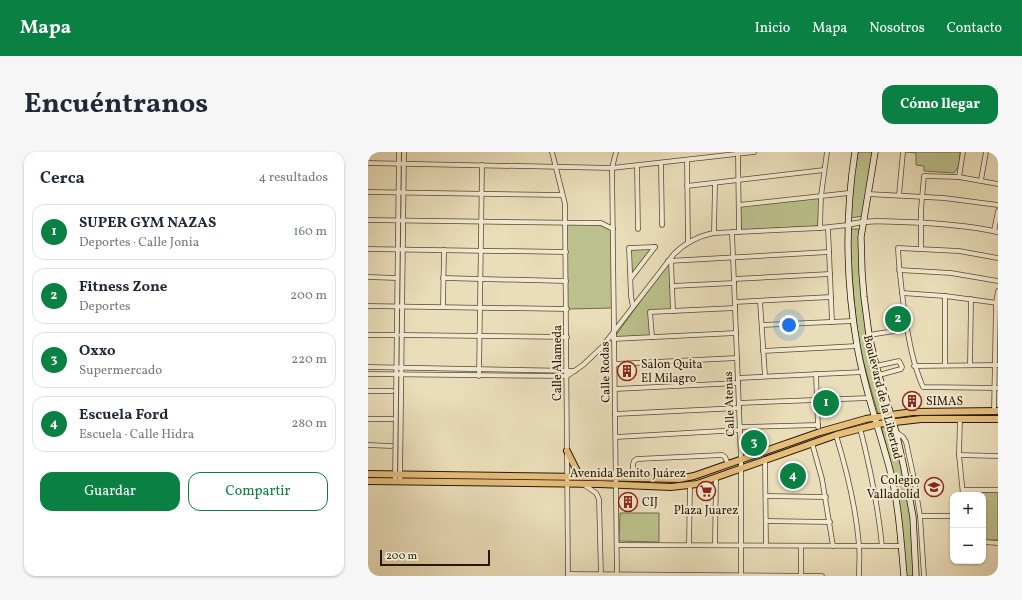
<!DOCTYPE html>
<html lang="es">
<meta charset="utf-8">
<style>
:root{--surface:#fff;--page:#f6f6f7;--text:#1f2937;--muted:#747a83;--line:#e0e1e3;--accent:#0b8043}
body{margin:0;font-family:Vollkorn,serif;background:var(--page);color:var(--text)}
.controls{position:absolute;right:12px;bottom:12px;display:grid;overflow:hidden;border-radius:8px;box-shadow:0 1px 3px #0004}
.controls button{width:36px;height:36px;display:grid;place-items:center;padding:0;border:0;border-bottom:1px solid var(--line);background:var(--surface);color:var(--text);font:20px sans-serif}
.scale{position:absolute;left:12px;bottom:10px;width:110px;box-sizing:border-box;padding-left:4px;border:2px solid #291801;border-top:0;font-size:11px;line-height:14px;white-space:nowrap;color:#291801;-webkit-text-stroke:3px #f1e9d2;paint-order:stroke}
.you{position:absolute;left:421px;top:173px;width:14px;height:14px;margin:-10px;border:3px solid #fff;border-radius:50%;background:#1a73e8;box-shadow:0 0 0 6px #1a73e833}
.badge{display:grid;place-items:center;width:26px;height:26px;border-radius:50%;background:var(--accent);color:#fff;font-size:13px;font-weight:700}
.pin{position:absolute;translate:-50% -50%;border:2px solid #fff;box-shadow:0 1px 4px #0006}
.list{margin:0;padding:0;list-style:none}
h2{display:flex;justify-content:space-between;align-items:center;height:52px;margin:0;padding:0 16px;font-size:17px}
h2 small{font-size:13px;font-weight:400;color:var(--muted)}
.list li{display:grid;grid-template-columns:26px 1fr auto;gap:12px;align-items:center;box-sizing:border-box;height:56px;margin:0 8px 8px;padding:0 8px;border:1px solid var(--line);border-radius:12px}
.list b{display:block;font-size:15px;white-space:nowrap}
.list p{margin:0;font-size:13px;white-space:nowrap;color:var(--muted)}
.list em{font-size:13px;font-style:normal;color:var(--muted)}
.actions{display:flex;gap:8px;padding:12px 16px}
.actions a{flex:1;padding:9px 0;border:1px solid var(--accent);border-radius:12px;text-align:center;font-size:14px;color:var(--accent)}
.actions .main{background:var(--accent);color:#fff}
.map{position:relative;flex:none;width:630px;height:424px;overflow:hidden;border-radius:12px}
header{display:flex;align-items:center;gap:24px;box-sizing:border-box;height:56px;padding:0 20px;background:var(--accent);color:#fff}
header strong{font-size:19px}
nav{display:flex;gap:22px;margin-inline-start:auto;font-size:14px}
.intro{display:flex;align-items:center;justify-content:space-between;box-sizing:border-box;height:96px;padding:0 24px}
h1{margin:0;font-size:28px}
.button{padding:10px 18px;border-radius:12px;background:var(--accent);color:#fff;font-size:14px;font-weight:700}
main{display:flex;gap:24px;padding:0 24px}
aside{flex:1;background:var(--surface);border-radius:12px;box-shadow:0 1px 3px #0004}
.map>svg:first-child{display:block}
.green{fill:#bbc08c;stroke:#726c46}
.lines{fill:none;stroke-linecap:round;stroke-linejoin:round}
.minor-casing{stroke:#59492f;stroke-width:5.5}
.tertiary-casing{stroke:#59492f;stroke-width:6}
.secondary-casing{stroke:#291801;stroke-width:7}
.primary-casing{stroke:#291801;stroke-width:8}
.minor{stroke:#f1e9d2;stroke-width:4}
.tertiary{stroke:#f1e9d2;stroke-width:4.5}
.secondary{stroke:#f1e9d2;stroke-width:5.5}
.primary{stroke:#e5be7c;stroke-width:6}
.labels{text-anchor:middle;stroke-width:4;stroke-linejoin:round;paint-order:stroke}
.street-label{font-size:12px;fill:#291801;stroke:#f1e9d2}
.poi-label{font-size:12px;fill:#291801;stroke:#f1e9d2;text-anchor:start}
</style>
<header>
<strong>Mapa</strong>
<nav><a>Inicio</a><a>Mapa</a><a>Nosotros</a><a>Contacto</a></nav>
</header>
<div class="intro"><h1>Encuéntranos</h1><a class="button">Cómo llegar</a></div>
<main>
<aside>
<h2>Cerca<small>4 resultados</small></h2>
<ul class="list">
<li><span class="badge">1</span><div><b>SUPER GYM NAZAS</b><p>Deportes · Calle Jonia</p></div><em>160 m</em></li>
<li><span class="badge">2</span><div><b>Fitness Zone</b><p>Deportes</p></div><em>200 m</em></li>
<li><span class="badge">3</span><div><b>Oxxo</b><p>Supermercado</p></div><em>220 m</em></li>
<li><span class="badge">4</span><div><b>Escuela Ford</b><p>Escuela · Calle Hidra</p></div><em>280 m</em></li>
</ul>
<div class="actions"><a class="main">Guardar</a><a>Compartir</a></div>
</aside>
<div class="map">
<svg width="630" height="424" viewBox="0 0 630 424">
<rect width="100%" height="100%" fill="#eaddb9"/>
<filter id="stains"><feTurbulence type="fractalNoise" baseFrequency=".005" numOctaves="4"/><feColorMatrix values="0 0 0 0 .2 0 0 0 0 .09 0 0 0 0 .02 0 0 0 .5 -.17"/></filter>
<radialGradient id="worn" r=".72"><stop offset=".6" stop-color="#630" stop-opacity="0"/><stop offset="1" stop-color="#630" stop-opacity=".3"/></radialGradient>
<g class="green">
<polygon points="490,0 505,0 494,64 482,66 485,30"/>
<polygon points="538,0 592,0 591,14 586,21 556,19 556,14 548,13 548,1"/>
<polygon points="452,45 450,74 373,78 372,54"/>
<polygon points="198,72 232,72 244,77 245,156 199,157"/>
<path d="M481 77H491C491 139 500 201 519 261L510 262C502 234 493 205 489 175 485 143 483 110 481 77Z"/>
<polygon points="286,95 263,126 261,96"/>
<polygon points="301,110 306,160 281,162 282,184 247,186 248,183"/>
<path d="M523 273C530 300 537 326 541 354 545 377 545 401 546 424H537L522 308 513 274Z"/>
<polygon points="597,339 630,340 630,388 615,388 615,343 598,343"/>
<polygon points="252,361 291,361 291,390 251,389"/>
</g>
<g class="lines">
<defs>
<g id="minor">
<polyline points="184,0 197,52 197,60 200,424"/>
<polyline points="248,0 244,16 249,424"/>
<polyline points="370,2 371,80"/>
<polyline points="319,8 320,90"/>
<polyline points="0,11 244,16 386,0"/>
<polyline points="293,11 294,73"/>
<polyline points="269,14 270,77"/>
<polyline points="591,25 595,0"/>
<polyline points="613,28 618,0"/>
<polyline points="319,34 456,18"/>
<polyline points="0,40 194,43"/>
<polyline points="500,42 576,46 630,53"/>
<polyline points="531,43 535,0"/>
<polyline points="371,53 481,41"/>
<polyline points="0,68 223,71 233,71 245,77"/>
<polyline points="452,76 453,44 459,0"/>
<polyline points="460,76 464,170"/>
<polyline points="626,79 630,59"/>
<polyline points="364,80 373,307 373,424"/>
<polyline points="346,81 347,31"/>
<polyline points="553,96 553,57 556,24 591,25 630,32"/>
<polyline points="0,97 198,100"/>
<path d="M630 106 591 99 530 96C531 119 534 141 537 164 541 189 545 212 555 235L630 236"/>
<polyline points="303,108 305,159"/>
<polyline points="300,109 461,100"/>
<polyline points="531,118 583,121 630,129"/>
<polyline points="0,125 29,126"/>
<polyline points="75,126 198,129"/>
<polyline points="263,126 287,95"/>
<polyline points="366,127 462,122"/>
<polyline points="304,134 366,131"/>
<polyline points="534,141 577,144 630,151"/>
<polyline points="392,149 397,224"/>
<polyline points="367,150 463,145"/>
<polyline points="0,154 199,157"/>
<polyline points="75,155 76,98"/>
<polyline points="265,155 263,144 261,96 287,95"/>
<polyline points="394,173 485,169"/>
<polyline points="0,183 28,183"/>
<polyline points="33,183 199,185"/>
<polyline points="501,183 539,177"/>
<polyline points="284,185 282,160 367,156"/>
<polyline points="245,187 368,181"/>
<polyline points="395,199 489,194"/>
<polyline points="247,212 369,206"/>
<polyline points="577,213 577,144"/>
<polyline points="602,213 603,147"/>
<polyline points="508,214 531,209 534,215 533,217 511,223"/>
<polyline points="546,214 630,213"/>
<polyline points="0,215 207,219"/>
<path d="M0 222 199 224 215 213 234 195 306 102C318 90 330 84 346 81L452 76 480 73"/>
<polyline points="448,222 450,275"/>
<polyline points="111,224 114,13"/>
<polyline points="370,226 495,220"/>
<polyline points="247,237 370,231"/>
<polyline points="0,239 24,239"/>
<polyline points="371,251 501,246"/>
<polyline points="626,259 628,151 630,139"/>
<polyline points="247,262 371,256"/>
<polyline points="592,266 591,303 595,343"/>
<polyline points="0,267 24,267"/>
<polyline points="372,275 450,273"/>
<path d="M492 276C502 315 510 354 514 394"/>
<polyline points="528,280 535,285 538,290 545,322 552,364 556,424"/>
<path d="M468 283C479 319 488 355 491 393 492 403 491 414 491 424"/>
<polyline points="248,285 372,278"/>
<polyline points="444,291 454,327 465,394"/>
<polyline points="0,293 23,294"/>
<polyline points="591,303 630,304"/>
<polyline points="397,307 398,393"/>
<polyline points="265,326 265,312 266,309 269,307 354,303 357,305 360,312"/>
<polyline points="27,330 31,0"/>
<polyline points="32,330 36,0"/>
<polyline points="215,332 228,341 231,347 233,424"/>
<polyline points="595,338 630,338"/>
<polyline points="398,344 458,345"/>
<polyline points="552,364 585,364"/>
<polyline points="398,369 462,370"/>
<polyline points="615,390 630,391"/>
<polyline points="249,393 533,394"/>
<polyline points="321,393 322,333"/>
<polyline points="347,393 348,325"/>
<polyline points="200,422 454,424"/>
<polyline points="433,424 433,394"/>
</g>
<path id="tertiary" d="M480 73C497 68 516 69 535 70 567 71 599 73 630 80"/>
<g id="secondary">
<path d="M487 0C477 64 478 129 489 193 496 237 512 279 523 322 531 355 533 390 536 424"/>
<polyline points="507,0 493,85 494,121 496,145 501,183 508,214 528,280 536,316 545,365 548,424"/>
</g>
<g id="primary">
<polyline points="199,299 210,321 216,324"/>
<polyline points="0,322 218,325 311,327 326,324 452,280 498,267 523,263 545,260 630,259"/>
<polyline points="0,329 232,332 303,335 329,332 468,283 510,272 553,267 630,267"/>
</g>
</defs>
<use href="#minor" class="minor-casing"/>
<use href="#tertiary" class="tertiary-casing"/>
<use href="#secondary" class="secondary-casing"/>
<use href="#primary" class="primary-casing"/>
<use href="#minor" class="minor"/>
<use href="#tertiary" class="tertiary"/>
<use href="#secondary" class="secondary"/>
<use href="#primary" class="primary"/>
</g>
<defs>
<symbol id="building-ring" viewBox="-11 -11 22 22"><circle r="9.5" fill="#f1e9d2" stroke="#8f2418" stroke-width="1.5"/><path d="M-4-6H4V6H1V3H-1V6H-4ZM-2.5-4.3h1.7v1.8h-1.7ZM.8-4.3h1.7v1.8H.8ZM-2.5-1h1.7V.8h-1.7ZM.8-1h1.7V.8H.8Z" fill="#8f2418"/></symbol>
<symbol id="school-ring" viewBox="-11 -11 22 22"><circle r="9.5" fill="#f1e9d2" stroke="#8f2418" stroke-width="1.5"/><path d="M0-5L7-2L0 1L-7-2ZM-4 1L0 2.5L4 1V4Q0 6-4 4Z" fill="#8f2418"/></symbol>
<symbol id="supermarket-ring" viewBox="-11 -11 22 22"><circle r="9.5" fill="#f1e9d2" stroke="#8f2418" stroke-width="1.5"/><path d="M-6-5.5h2.5l.6 2H6L4.5 2H-2.5L-4.4-4H-6ZM-1.5 3.2a1.3 1.3 0 1 0 .1 0ZM3 3.2a1.3 1.3 0 1 0 .1 0Z" fill="#8f2418"/></symbol>
</defs>
<g fill-rule="evenodd">
<use href="#building-ring" x="248" y="208" width="22" height="22"/>
<use href="#building-ring" x="533" y="238" width="22" height="22"/>
<use href="#school-ring" x="555" y="324" width="22" height="22"/>
<use href="#supermarket-ring" x="327" y="328" width="22" height="22"/>
<use href="#building-ring" x="249" y="339" width="22" height="22"/>
</g>
<g class="labels">
<g class="street-label">
<text transform="translate(189 211) rotate(-90)" y="4">Calle Alameda</text>
<text transform="translate(237 220) rotate(-91)" y="4">Calle Rodas</text>
<text transform="translate(515 245) rotate(76)" y="4">Boulevard de la Libertad</text>
<text transform="translate(361 252) rotate(-92)" y="4">Calle Atenas</text>
<text x="260" y="325">Avenida Benito Juárez</text>
</g>
<g class="poi-label">
<text x="273" y="216">Salon Quita<tspan x="273" dy="14">El Milagro</tspan></text>
<text x="558" y="253">SIMAS</text>
<text x="552" y="332" text-anchor="end">Colegio<tspan x="552" dy="14">Valladolid</tspan></text>
<text x="274" y="354">CIJ</text>
<text x="338" y="362" text-anchor="middle">Plaza Juarez</text>
</g>
</g>
<rect width="100%" height="100%" filter="url(#stains)"/>
<rect width="100%" height="100%" fill="url(#worn)"/>
</svg>
<div class="controls">
<button>+</button>
<button>−</button>
</div>
<div class="scale">200 m</div>
<div class="you"></div>
<div class="pin badge" style="left:458px;top:251px">1</div>
<div class="pin badge" style="left:530px;top:167px">2</div>
<div class="pin badge" style="left:386px;top:291px">3</div>
<div class="pin badge" style="left:425px;top:324px">4</div>
</div>
</main>
